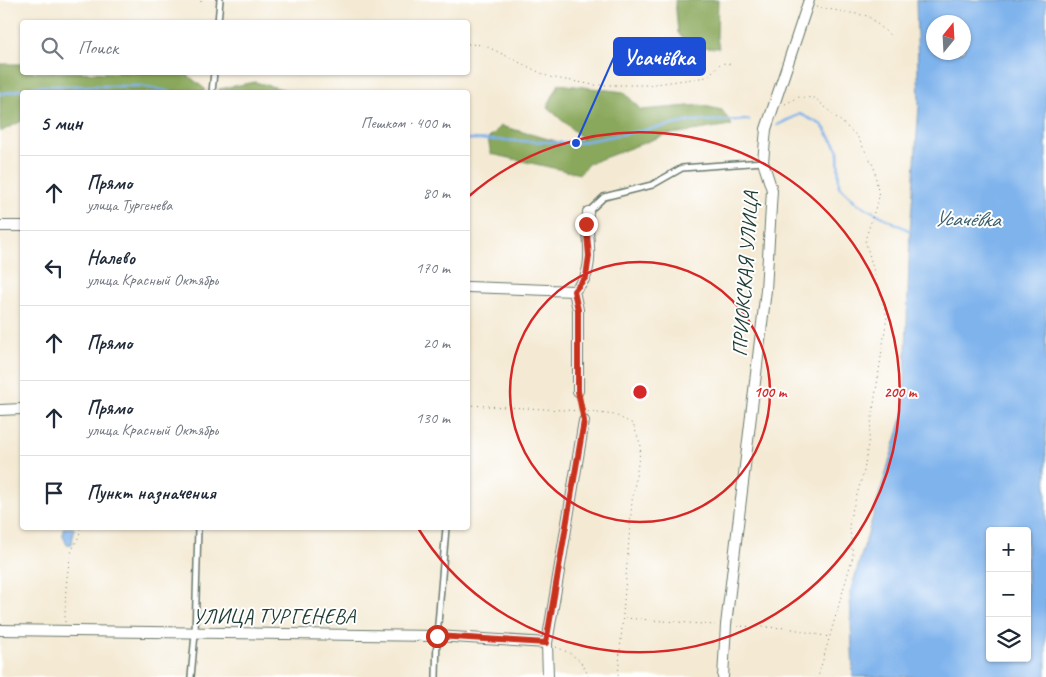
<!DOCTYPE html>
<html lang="ru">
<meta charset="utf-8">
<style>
:root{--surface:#fff;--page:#f6f6f7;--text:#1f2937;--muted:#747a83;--line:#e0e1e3}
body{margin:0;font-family:Caveat,sans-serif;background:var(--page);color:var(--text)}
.controls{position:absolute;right:15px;bottom:15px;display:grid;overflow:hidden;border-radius:5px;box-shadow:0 1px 4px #0004}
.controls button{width:45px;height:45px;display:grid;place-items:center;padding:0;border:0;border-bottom:1px solid var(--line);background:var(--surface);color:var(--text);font:25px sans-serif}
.compass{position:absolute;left:926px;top:15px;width:45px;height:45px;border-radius:50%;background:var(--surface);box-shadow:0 1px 4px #0004;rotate:18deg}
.stop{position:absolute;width:15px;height:15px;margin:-11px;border:4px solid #c8321e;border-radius:50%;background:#fff}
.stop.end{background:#c8321e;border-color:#fff;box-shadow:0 1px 5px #0008}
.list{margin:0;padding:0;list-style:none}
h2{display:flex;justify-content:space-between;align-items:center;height:65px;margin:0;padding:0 20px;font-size:21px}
h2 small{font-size:16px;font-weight:400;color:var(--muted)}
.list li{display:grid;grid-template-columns:32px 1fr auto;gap:15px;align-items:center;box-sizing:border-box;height:75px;padding:0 20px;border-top:1px solid var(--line)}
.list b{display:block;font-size:19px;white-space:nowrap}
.list p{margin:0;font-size:16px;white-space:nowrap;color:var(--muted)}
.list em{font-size:16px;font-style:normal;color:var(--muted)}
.icon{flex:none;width:28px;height:28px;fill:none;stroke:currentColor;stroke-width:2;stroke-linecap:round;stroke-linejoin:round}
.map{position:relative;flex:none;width:1046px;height:677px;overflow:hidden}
.search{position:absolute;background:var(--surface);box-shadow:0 1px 4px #0004;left:20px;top:20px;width:450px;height:55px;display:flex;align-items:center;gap:12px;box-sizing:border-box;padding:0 18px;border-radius:5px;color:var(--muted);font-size:19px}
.panel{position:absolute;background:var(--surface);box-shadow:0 1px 4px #0004;left:20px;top:90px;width:450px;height:440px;border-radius:5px}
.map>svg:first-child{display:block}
.forest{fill:#8aa85c;stroke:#547248}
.water{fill:#7fb3ec;stroke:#4f7890;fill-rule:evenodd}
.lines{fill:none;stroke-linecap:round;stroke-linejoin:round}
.stream{stroke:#7fb3ec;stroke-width:2.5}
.service-casing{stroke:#6a7a6c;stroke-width:8}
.minor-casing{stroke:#6a7a6c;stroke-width:12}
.path{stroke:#6a7a6c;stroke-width:1;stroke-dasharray:1 4;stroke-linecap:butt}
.service{stroke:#fff;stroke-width:5}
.minor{stroke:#fff;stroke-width:10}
.route{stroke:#c8321e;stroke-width:6}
.ring{fill:none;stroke:#d62828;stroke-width:2.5}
.labels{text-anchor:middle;stroke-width:4;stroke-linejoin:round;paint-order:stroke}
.street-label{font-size:21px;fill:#1f3d34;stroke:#fff}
.water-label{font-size:22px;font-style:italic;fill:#3c606b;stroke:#fff}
.centre{fill:#d62828;stroke:#fff;stroke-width:2.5}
.ring-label{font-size:15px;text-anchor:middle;font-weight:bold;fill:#d62828;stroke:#fff;stroke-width:4;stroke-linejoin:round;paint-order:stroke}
.leader{fill:none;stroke:#1d4ed8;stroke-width:2}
.callout-dot{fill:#1d4ed8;stroke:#fff;stroke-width:2}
.callout{fill:#1d4ed8;stroke:#1d4ed8;stroke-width:2}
.callout-label{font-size:22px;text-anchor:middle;font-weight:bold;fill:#fff}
</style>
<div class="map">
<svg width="1046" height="677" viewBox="0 0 1046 677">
<rect width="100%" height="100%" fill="#fff"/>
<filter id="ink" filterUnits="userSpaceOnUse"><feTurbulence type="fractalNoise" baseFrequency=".02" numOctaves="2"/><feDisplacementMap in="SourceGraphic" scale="10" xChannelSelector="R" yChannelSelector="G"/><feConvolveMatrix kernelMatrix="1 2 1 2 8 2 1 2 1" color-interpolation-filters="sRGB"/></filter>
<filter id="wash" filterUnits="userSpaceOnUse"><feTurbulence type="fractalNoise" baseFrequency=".0096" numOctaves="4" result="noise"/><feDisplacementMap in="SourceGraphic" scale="20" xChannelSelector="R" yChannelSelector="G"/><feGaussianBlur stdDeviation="1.12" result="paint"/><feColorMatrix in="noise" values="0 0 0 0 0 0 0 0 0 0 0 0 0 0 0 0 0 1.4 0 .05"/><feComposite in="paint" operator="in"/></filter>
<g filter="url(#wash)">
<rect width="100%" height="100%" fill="#f4ead4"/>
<g class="forest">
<polygon points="675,0 718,0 717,38 719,48 691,47 678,33"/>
<polygon points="0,64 22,64 22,72 185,73 205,89 204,92 22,92 22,121 0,132"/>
<polygon points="255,82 294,92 219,92 219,89"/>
<polygon points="559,84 624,92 641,110 700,105 722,110 732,125 665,135 588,164 580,174 491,154 488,139 501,126 563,143 583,139 547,107"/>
</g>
<g class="water">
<path d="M916 0H1046V677H853L850 593 904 412 910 232 919 106ZM934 22H964V52H934ZM990 531H1027V658H990Z"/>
<polygon points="63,528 74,528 72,544 67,545 63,536"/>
</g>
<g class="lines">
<g class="stream">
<polyline points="0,94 40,86 142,86 171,92"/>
<polyline points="777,125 800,114 822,125 838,149 839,186 858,204 912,232"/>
<polyline points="468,139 576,143 693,121 749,120"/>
</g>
</g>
</g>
<g filter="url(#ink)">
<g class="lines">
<defs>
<g id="service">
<polyline points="218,22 220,0"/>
<polyline points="212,92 214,72"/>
<polyline points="588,212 604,197 652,185 682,168 763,162"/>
<polyline points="191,677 195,634 198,528"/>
<polyline points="436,677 437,636 446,528"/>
</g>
<g id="minor">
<polyline points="0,226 22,226"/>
<polyline points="468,287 574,291"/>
<path d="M578 391V310L574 291C578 286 585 281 586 275 593 255 586 232 588 212"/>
<polyline points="0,410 22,409"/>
<polyline points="0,630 437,636 547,643"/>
<polyline points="548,677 547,643 584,421"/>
<polyline points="723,677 726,625 766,290 772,190 763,162 766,129 809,0"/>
</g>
</defs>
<use href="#service" class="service-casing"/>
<use href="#minor" class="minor-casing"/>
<g class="path">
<polyline points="201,2 201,0"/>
<polyline points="816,7 868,16 891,36"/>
<polyline points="468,44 484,45 549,77 594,85 648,85 707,77 721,63 732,64"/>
<polyline points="785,104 799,97 815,98 857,136 874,167 879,197 865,240 887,317 864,471 849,521 853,556 818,677"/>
<polyline points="580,400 582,410"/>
<polyline points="468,405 582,411 615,415 633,424 641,446 632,501 618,677"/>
<polyline points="625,618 715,625"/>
<path d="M65 622C65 600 66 575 71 554 73 545 81 537 80 528"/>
<polyline points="737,626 788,628 829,637"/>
<path d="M556 647C571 653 584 660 588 677"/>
</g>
<use href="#service" class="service"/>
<use href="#minor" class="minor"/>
</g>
</g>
<g class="lines" filter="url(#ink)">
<polyline class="route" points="437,636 546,643 584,421 578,391 578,310 574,291 586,277 589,256 586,224"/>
</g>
<g class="ring">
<circle cx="640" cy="392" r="130"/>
<path d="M468 197A260 260 0 1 1 418 528"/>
</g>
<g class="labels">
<g class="street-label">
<text transform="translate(745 274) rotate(-86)" y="7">ПРИОКСКАЯ УЛИЦА</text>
<text x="274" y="623">УЛИЦА ТУРГЕНЕВА</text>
</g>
<g class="water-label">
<text transform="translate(967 218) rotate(1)" y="8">Усачёвка</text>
</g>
</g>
<circle cx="640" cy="392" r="8" class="centre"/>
<g class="ring-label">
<text x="770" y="397">100 m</text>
<text x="900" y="397">200 m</text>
</g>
<path class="leader" d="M576 143L614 57"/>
<circle class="callout-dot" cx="576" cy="143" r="5"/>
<rect class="callout" x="614" y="38" width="91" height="37" rx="5"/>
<g class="callout-label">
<text x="659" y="65">Усачёвка</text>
</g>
</svg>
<div class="controls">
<button>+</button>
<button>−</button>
<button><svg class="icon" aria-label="layers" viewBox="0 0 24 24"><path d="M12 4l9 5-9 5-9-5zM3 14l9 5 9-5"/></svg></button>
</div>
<svg class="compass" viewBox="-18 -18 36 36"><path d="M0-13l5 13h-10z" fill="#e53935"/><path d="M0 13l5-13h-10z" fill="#747a83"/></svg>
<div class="stop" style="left:437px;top:636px"></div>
<div class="stop end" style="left:586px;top:224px"></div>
<div class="search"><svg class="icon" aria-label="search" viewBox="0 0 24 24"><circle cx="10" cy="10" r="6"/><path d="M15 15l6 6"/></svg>Поиск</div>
<section class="panel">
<h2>5 мин<small>Пешком · 400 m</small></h2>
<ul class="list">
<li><svg class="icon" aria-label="ahead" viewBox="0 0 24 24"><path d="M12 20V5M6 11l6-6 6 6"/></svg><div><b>Прямо</b><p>улица Тургенева</p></div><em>80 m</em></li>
<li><svg class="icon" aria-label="left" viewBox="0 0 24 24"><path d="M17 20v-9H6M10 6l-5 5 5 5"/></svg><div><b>Налево</b><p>улица Красный Октябрь</p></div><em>170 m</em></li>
<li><svg class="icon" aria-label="ahead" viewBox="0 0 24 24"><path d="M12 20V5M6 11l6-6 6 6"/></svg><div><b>Прямо</b></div><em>20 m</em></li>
<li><svg class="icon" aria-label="ahead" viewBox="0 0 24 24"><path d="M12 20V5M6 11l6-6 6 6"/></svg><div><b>Прямо</b><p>улица Красный Октябрь</p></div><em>130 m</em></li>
<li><svg class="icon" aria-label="arrive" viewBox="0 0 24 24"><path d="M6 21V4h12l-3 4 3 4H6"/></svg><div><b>Пункт назначения</b></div></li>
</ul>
</section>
</div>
